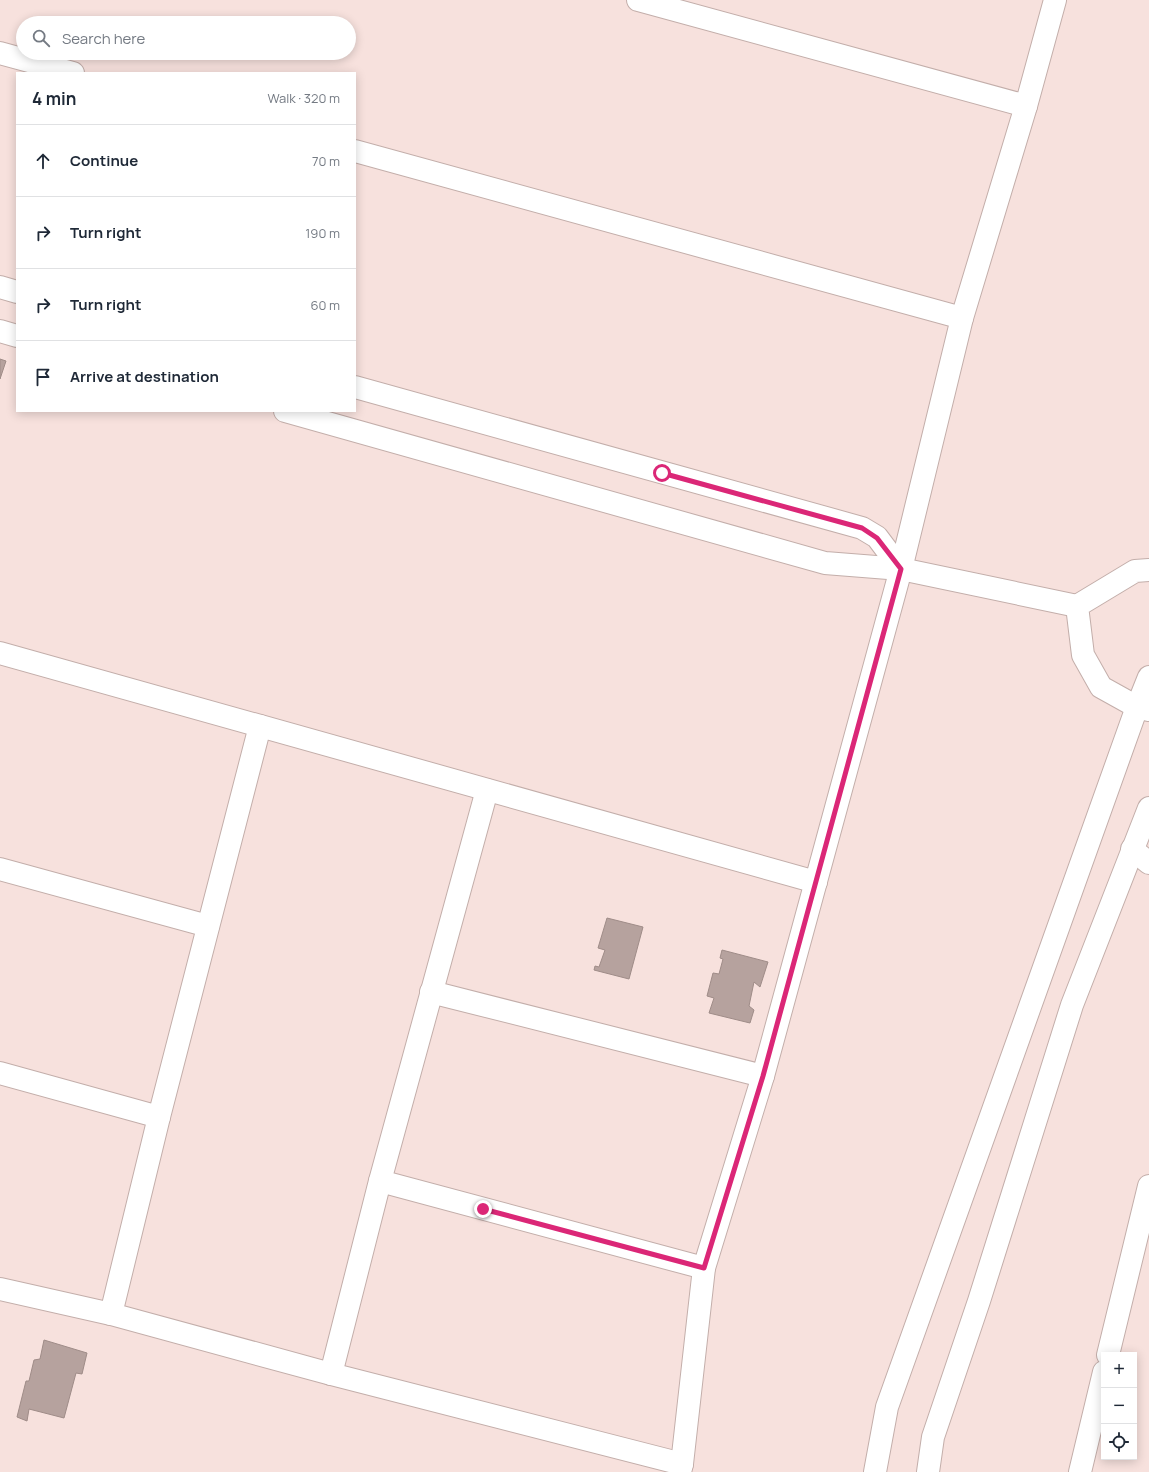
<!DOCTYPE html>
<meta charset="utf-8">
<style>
:root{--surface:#fff;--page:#f6f6f7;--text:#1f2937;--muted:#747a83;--line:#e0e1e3}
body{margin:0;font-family:Manrope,sans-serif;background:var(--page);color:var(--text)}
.controls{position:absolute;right:12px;bottom:12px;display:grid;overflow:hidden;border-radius:0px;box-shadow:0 2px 10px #0003}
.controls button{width:36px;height:36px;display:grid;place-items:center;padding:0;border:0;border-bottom:1px solid var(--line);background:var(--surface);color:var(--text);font:20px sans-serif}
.stop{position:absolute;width:12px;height:12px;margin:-9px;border:3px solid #db2777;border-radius:50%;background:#fff}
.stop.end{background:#db2777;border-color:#fff;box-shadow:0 1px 4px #0008}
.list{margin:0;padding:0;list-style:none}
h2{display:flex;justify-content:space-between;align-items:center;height:52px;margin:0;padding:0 16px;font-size:17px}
h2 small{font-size:13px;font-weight:400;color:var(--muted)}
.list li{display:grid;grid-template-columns:26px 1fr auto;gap:12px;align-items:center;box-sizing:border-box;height:72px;padding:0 16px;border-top:1px solid var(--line)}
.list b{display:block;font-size:15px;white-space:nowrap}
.list em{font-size:13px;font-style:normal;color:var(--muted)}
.icon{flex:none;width:22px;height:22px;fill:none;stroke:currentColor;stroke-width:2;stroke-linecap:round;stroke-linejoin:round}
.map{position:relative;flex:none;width:1149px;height:1472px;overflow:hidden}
.search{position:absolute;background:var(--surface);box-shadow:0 2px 10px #0003;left:16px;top:16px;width:340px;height:44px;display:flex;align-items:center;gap:10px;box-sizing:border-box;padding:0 14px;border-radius:22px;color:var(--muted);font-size:15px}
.panel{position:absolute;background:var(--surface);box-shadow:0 2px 10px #0003;left:16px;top:72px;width:340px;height:340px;border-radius:0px}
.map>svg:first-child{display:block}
.building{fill:#b6a29e;stroke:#9f8c88}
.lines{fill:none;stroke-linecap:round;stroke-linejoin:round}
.minor-casing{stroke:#c3aeaa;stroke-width:24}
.minor{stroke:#fff;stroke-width:22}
.route{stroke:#db2777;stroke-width:5}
</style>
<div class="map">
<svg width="1149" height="1472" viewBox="0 0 1149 1472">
<rect width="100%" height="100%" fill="#f7e1dd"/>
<g class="building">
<polygon points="0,359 6,361 0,379"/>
<polygon points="607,918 643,927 629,979 594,970 595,966 599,967 605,950 598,948"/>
<polygon points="722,950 768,962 760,987 754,982 749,1006 754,1010 750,1023 709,1013 714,998 707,996 713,973 719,974 723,959 720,958"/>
<polygon points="44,1340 87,1353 82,1374 76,1373 64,1418 29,1409 27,1421 17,1417 26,1381 29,1381 34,1360 40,1359"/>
</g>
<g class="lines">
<defs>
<g id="minor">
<polyline points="638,0 1026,106"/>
<polyline points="0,53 73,73"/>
<polyline points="355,151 962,318"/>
<polyline points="0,287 17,292"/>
<polyline points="0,331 17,336"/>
<polyline points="355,387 862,528 877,537 901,569"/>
<polyline points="285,411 825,563 901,569 1077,606"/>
<polyline points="1149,570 1135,571 1077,606 1083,655 1101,687 1137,707 1149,710"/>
<polyline points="0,653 816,882"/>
<polyline points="1132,849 1149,863"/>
<polyline points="0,869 208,926"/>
<polyline points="431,992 763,1076"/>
<polyline points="0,1073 159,1117"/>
<polyline points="380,1181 704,1268"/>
<polyline points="0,1289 111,1314 331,1374 682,1464"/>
<polyline points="111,1314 159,1117 260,726"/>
<polyline points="1108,1355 1149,1186"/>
<polyline points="331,1374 380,1181 487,790"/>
<polyline points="680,1472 682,1464 704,1268 763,1076 901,569 962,318 1026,106 1055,0"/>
<polyline points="875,1472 887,1407 1137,707 1149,677"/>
<polyline points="928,1472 933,1437 979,1301 1072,1005 1149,808"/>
<polyline points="1080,1472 1104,1372"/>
</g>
</defs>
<use href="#minor" class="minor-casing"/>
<use href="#minor" class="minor"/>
</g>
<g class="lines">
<polyline class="route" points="483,1209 704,1268 763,1076 901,569 877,538 862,528 662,473"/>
</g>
</svg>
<div class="controls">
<button>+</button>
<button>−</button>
<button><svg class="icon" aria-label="locate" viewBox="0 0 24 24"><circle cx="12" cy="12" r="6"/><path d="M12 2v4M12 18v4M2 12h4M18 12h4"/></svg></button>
</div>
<div class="stop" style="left:662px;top:473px"></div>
<div class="stop end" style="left:483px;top:1209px"></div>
<div class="search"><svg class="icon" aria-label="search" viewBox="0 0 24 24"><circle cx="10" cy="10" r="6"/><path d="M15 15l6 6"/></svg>Search here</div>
<section class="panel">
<h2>4 min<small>Walk · 320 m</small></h2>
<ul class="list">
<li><svg class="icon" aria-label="ahead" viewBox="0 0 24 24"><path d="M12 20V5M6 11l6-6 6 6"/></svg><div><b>Continue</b></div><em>70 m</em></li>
<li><svg class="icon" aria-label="right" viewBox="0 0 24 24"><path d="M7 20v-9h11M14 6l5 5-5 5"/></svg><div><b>Turn right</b></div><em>190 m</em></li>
<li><svg class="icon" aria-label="right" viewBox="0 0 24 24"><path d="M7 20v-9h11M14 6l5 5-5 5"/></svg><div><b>Turn right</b></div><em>60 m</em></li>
<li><svg class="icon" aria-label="arrive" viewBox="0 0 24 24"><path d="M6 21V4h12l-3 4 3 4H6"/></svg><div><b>Arrive at destination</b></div></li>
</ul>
</section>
</div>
